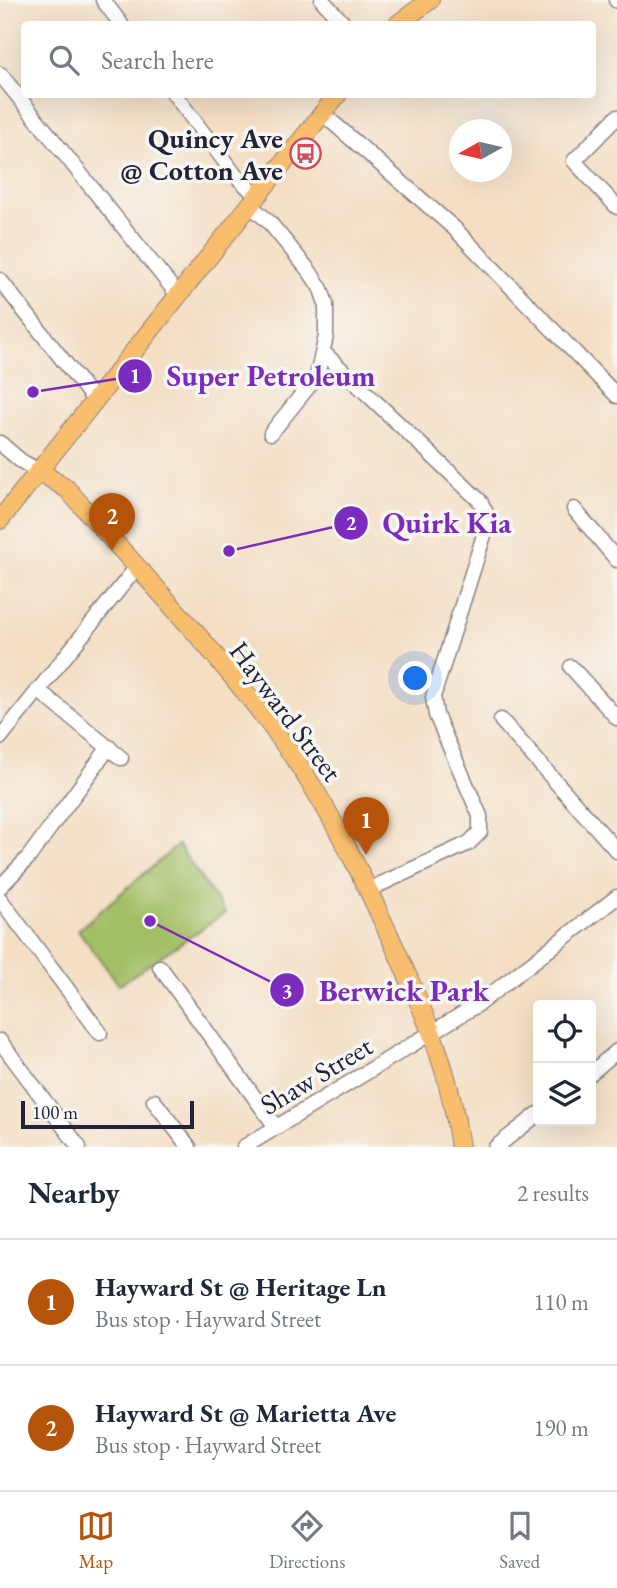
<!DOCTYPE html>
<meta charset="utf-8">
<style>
:root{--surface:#fff;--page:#f6f6f7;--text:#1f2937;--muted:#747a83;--line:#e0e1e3;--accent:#b45309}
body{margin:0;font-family:"EB Garamond",serif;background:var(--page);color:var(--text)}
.controls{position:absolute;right:21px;bottom:21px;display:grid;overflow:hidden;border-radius:7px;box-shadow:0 7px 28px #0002}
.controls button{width:63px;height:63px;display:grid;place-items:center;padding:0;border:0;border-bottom:2px solid var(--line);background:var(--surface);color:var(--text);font:35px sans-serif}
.compass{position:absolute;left:449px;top:119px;width:63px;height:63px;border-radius:50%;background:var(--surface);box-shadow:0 7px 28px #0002;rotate:262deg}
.scale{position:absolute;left:21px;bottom:18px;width:173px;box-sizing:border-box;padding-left:7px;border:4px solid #22223b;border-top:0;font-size:19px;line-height:24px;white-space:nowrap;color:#22223b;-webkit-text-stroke:5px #f6f6f2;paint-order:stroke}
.you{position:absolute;left:416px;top:679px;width:24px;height:24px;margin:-18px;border:5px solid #fff;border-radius:50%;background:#1a73e8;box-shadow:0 0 0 10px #1a73e833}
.badge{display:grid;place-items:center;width:46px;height:46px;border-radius:50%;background:var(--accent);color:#fff;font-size:23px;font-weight:700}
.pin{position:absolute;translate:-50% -58px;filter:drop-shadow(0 2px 4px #0008)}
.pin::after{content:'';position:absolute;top:37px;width:24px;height:21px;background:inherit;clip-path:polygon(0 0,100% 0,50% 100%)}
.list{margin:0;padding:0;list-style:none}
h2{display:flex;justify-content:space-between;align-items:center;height:91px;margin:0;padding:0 28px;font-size:30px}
h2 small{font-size:23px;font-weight:400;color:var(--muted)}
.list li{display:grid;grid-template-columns:46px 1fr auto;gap:21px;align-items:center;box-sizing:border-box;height:126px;padding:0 28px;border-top:2px solid var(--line)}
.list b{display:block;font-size:26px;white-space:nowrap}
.list p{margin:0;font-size:23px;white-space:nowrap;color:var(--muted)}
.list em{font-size:23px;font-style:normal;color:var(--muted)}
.icon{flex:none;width:38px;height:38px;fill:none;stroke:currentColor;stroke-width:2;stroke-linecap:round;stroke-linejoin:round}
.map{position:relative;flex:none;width:617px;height:1147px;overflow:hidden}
.search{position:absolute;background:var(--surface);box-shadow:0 7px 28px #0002;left:21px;right:21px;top:21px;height:77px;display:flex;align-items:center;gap:18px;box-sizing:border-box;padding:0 24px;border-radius:7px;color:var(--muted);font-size:26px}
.sheet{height:343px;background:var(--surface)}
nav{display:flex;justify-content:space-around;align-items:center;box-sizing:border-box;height:98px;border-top:2px solid var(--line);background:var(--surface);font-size:19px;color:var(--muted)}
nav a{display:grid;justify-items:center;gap:4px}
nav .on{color:var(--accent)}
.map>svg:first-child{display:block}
.green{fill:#a3bf65;stroke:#627050;stroke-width:2}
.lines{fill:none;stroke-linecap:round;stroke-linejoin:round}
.minor-casing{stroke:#8b8080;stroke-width:17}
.major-casing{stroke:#8b8080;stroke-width:20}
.minor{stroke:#fff;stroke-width:14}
.major{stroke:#f9be6d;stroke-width:18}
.labels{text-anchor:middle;stroke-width:7;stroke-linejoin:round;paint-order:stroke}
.poi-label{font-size:28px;font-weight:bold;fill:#22223b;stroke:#f6f6f2;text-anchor:end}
.street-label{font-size:28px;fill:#22223b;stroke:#f6f6f2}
.leader{fill:none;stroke:#7b2cbf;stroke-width:2.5}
.callout-dot{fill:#7b2cbf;stroke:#f6f6f2;stroke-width:2.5}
.mark-label{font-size:21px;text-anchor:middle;font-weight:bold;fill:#fff}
.callout-label{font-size:30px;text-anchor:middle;font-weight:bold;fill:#7b2cbf;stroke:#f6f6f2;stroke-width:7;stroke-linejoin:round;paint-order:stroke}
</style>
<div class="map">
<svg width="617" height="1147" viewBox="0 0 617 1147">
<rect width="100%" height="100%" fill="#f6f6f2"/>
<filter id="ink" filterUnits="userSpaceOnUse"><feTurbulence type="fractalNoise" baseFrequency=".0143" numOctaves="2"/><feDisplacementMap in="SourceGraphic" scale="14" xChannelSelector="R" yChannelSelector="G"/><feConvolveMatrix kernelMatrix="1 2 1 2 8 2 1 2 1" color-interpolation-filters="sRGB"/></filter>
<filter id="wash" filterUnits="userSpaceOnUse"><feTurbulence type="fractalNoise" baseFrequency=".00686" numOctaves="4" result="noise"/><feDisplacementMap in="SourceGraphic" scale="28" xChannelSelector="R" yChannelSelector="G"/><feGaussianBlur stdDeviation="1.57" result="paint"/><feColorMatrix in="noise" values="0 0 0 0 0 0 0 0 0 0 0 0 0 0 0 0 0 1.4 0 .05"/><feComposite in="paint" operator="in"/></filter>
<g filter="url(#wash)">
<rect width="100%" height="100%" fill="#f4dfc5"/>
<polygon class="green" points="178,845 225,913 119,985 78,930"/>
</g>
<g filter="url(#ink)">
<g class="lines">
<defs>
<g id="minor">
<polyline points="103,0 121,24"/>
<polyline points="322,0 344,24"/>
<polyline points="616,0 617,1"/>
<polyline points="0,74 178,295"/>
<polyline points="174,94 235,175 257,196"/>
<polyline points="323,114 455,229 617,396"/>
<polyline points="617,117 574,161 617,207"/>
<polyline points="250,205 269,222 310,272 321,289 326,304 326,336 317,376 271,433"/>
<polyline points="0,280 95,401"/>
<polyline points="323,352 480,501 489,519 433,697 436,715 480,816 480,832 469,843 368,890"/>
<polyline points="0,443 21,461 39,471"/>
<polyline points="574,509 617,560"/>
<polyline points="571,667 617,718"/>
<polyline points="38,690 121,758"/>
<polyline points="501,720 617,851"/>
<polyline points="0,738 136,568"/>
<polyline points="0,887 28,858 109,747"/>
<polyline points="0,899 100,1033"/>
<polyline points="160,967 276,1127"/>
<polyline points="0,1041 79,1147"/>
<polyline points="591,1073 617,1051"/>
<polyline points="154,1101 189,1147"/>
<polyline points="244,1147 477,1005 617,897"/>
<polyline points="496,1147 538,1114"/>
</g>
<g id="major">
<polyline points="398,24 430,0"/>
<path d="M39 471 67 489C148 581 237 671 304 773 341 830 369 891 397 952 428 1022 450 1069 460 1147"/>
<polyline points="0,520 338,94"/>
</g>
</defs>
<use href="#minor" class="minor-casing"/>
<use href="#major" class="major-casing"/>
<use href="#minor" class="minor"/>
<use href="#major" class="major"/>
</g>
</g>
<defs>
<symbol id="bus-ring" viewBox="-11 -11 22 22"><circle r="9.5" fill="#f6f6f2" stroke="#d1495b" stroke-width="1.5"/><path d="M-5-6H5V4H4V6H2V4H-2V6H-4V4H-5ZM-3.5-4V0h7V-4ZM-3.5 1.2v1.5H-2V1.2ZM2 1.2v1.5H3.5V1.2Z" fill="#d1495b"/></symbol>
</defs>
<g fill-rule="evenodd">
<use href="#bus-ring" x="288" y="136" width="35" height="35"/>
</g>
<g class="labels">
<g class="poi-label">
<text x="283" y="148">Quincy Ave<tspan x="283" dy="32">@ Cotton Ave</tspan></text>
</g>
<g class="street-label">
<text transform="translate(286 711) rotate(53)" y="10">Hayward Street</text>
<text transform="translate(316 1075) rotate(-31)" y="10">Shaw Street</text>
</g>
</g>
<path class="leader" d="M33 392L135 376M229 551L351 523M150 921L287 990"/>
<g class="callout-dot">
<circle cx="33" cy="392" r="7"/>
<circle cx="229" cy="551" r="7"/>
<circle cx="150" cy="921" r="7"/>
<circle cx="135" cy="376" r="18"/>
<circle cx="351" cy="523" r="18"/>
<circle cx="287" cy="990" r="18"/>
</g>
<g class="mark-label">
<text x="135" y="383">1</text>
<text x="351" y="530">2</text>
<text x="287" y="998">3</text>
</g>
<g class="callout-label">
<text x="271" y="386">Super Petroleum</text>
<text x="447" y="533">Quirk Kia</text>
<text x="404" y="1001">Berwick Park</text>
</g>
</svg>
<div class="controls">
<button><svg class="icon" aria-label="locate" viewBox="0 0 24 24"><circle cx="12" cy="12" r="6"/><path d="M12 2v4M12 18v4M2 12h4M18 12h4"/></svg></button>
<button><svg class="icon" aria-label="layers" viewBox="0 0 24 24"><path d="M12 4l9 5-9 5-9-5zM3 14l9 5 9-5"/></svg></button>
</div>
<svg class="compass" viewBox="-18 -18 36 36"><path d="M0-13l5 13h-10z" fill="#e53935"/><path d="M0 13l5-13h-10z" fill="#747a83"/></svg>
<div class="scale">100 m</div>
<div class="you"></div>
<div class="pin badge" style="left:366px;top:855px">1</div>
<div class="pin badge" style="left:112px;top:551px">2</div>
<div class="search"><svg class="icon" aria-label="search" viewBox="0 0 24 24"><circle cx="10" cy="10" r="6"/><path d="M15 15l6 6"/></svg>Search here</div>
</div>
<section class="sheet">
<h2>Nearby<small>2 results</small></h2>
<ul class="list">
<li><span class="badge">1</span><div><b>Hayward St @ Heritage Ln</b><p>Bus stop · Hayward Street</p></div><em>110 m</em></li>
<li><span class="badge">2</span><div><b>Hayward St @ Marietta Ave</b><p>Bus stop · Hayward Street</p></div><em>190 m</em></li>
</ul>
</section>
<nav>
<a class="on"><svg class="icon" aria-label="map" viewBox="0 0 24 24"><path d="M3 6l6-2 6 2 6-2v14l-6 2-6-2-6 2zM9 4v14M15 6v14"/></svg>Map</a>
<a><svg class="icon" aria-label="directions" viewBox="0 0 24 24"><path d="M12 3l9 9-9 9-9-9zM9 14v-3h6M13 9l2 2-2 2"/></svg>Directions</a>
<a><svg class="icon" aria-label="saved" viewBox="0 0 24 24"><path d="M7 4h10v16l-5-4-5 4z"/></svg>Saved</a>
</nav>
